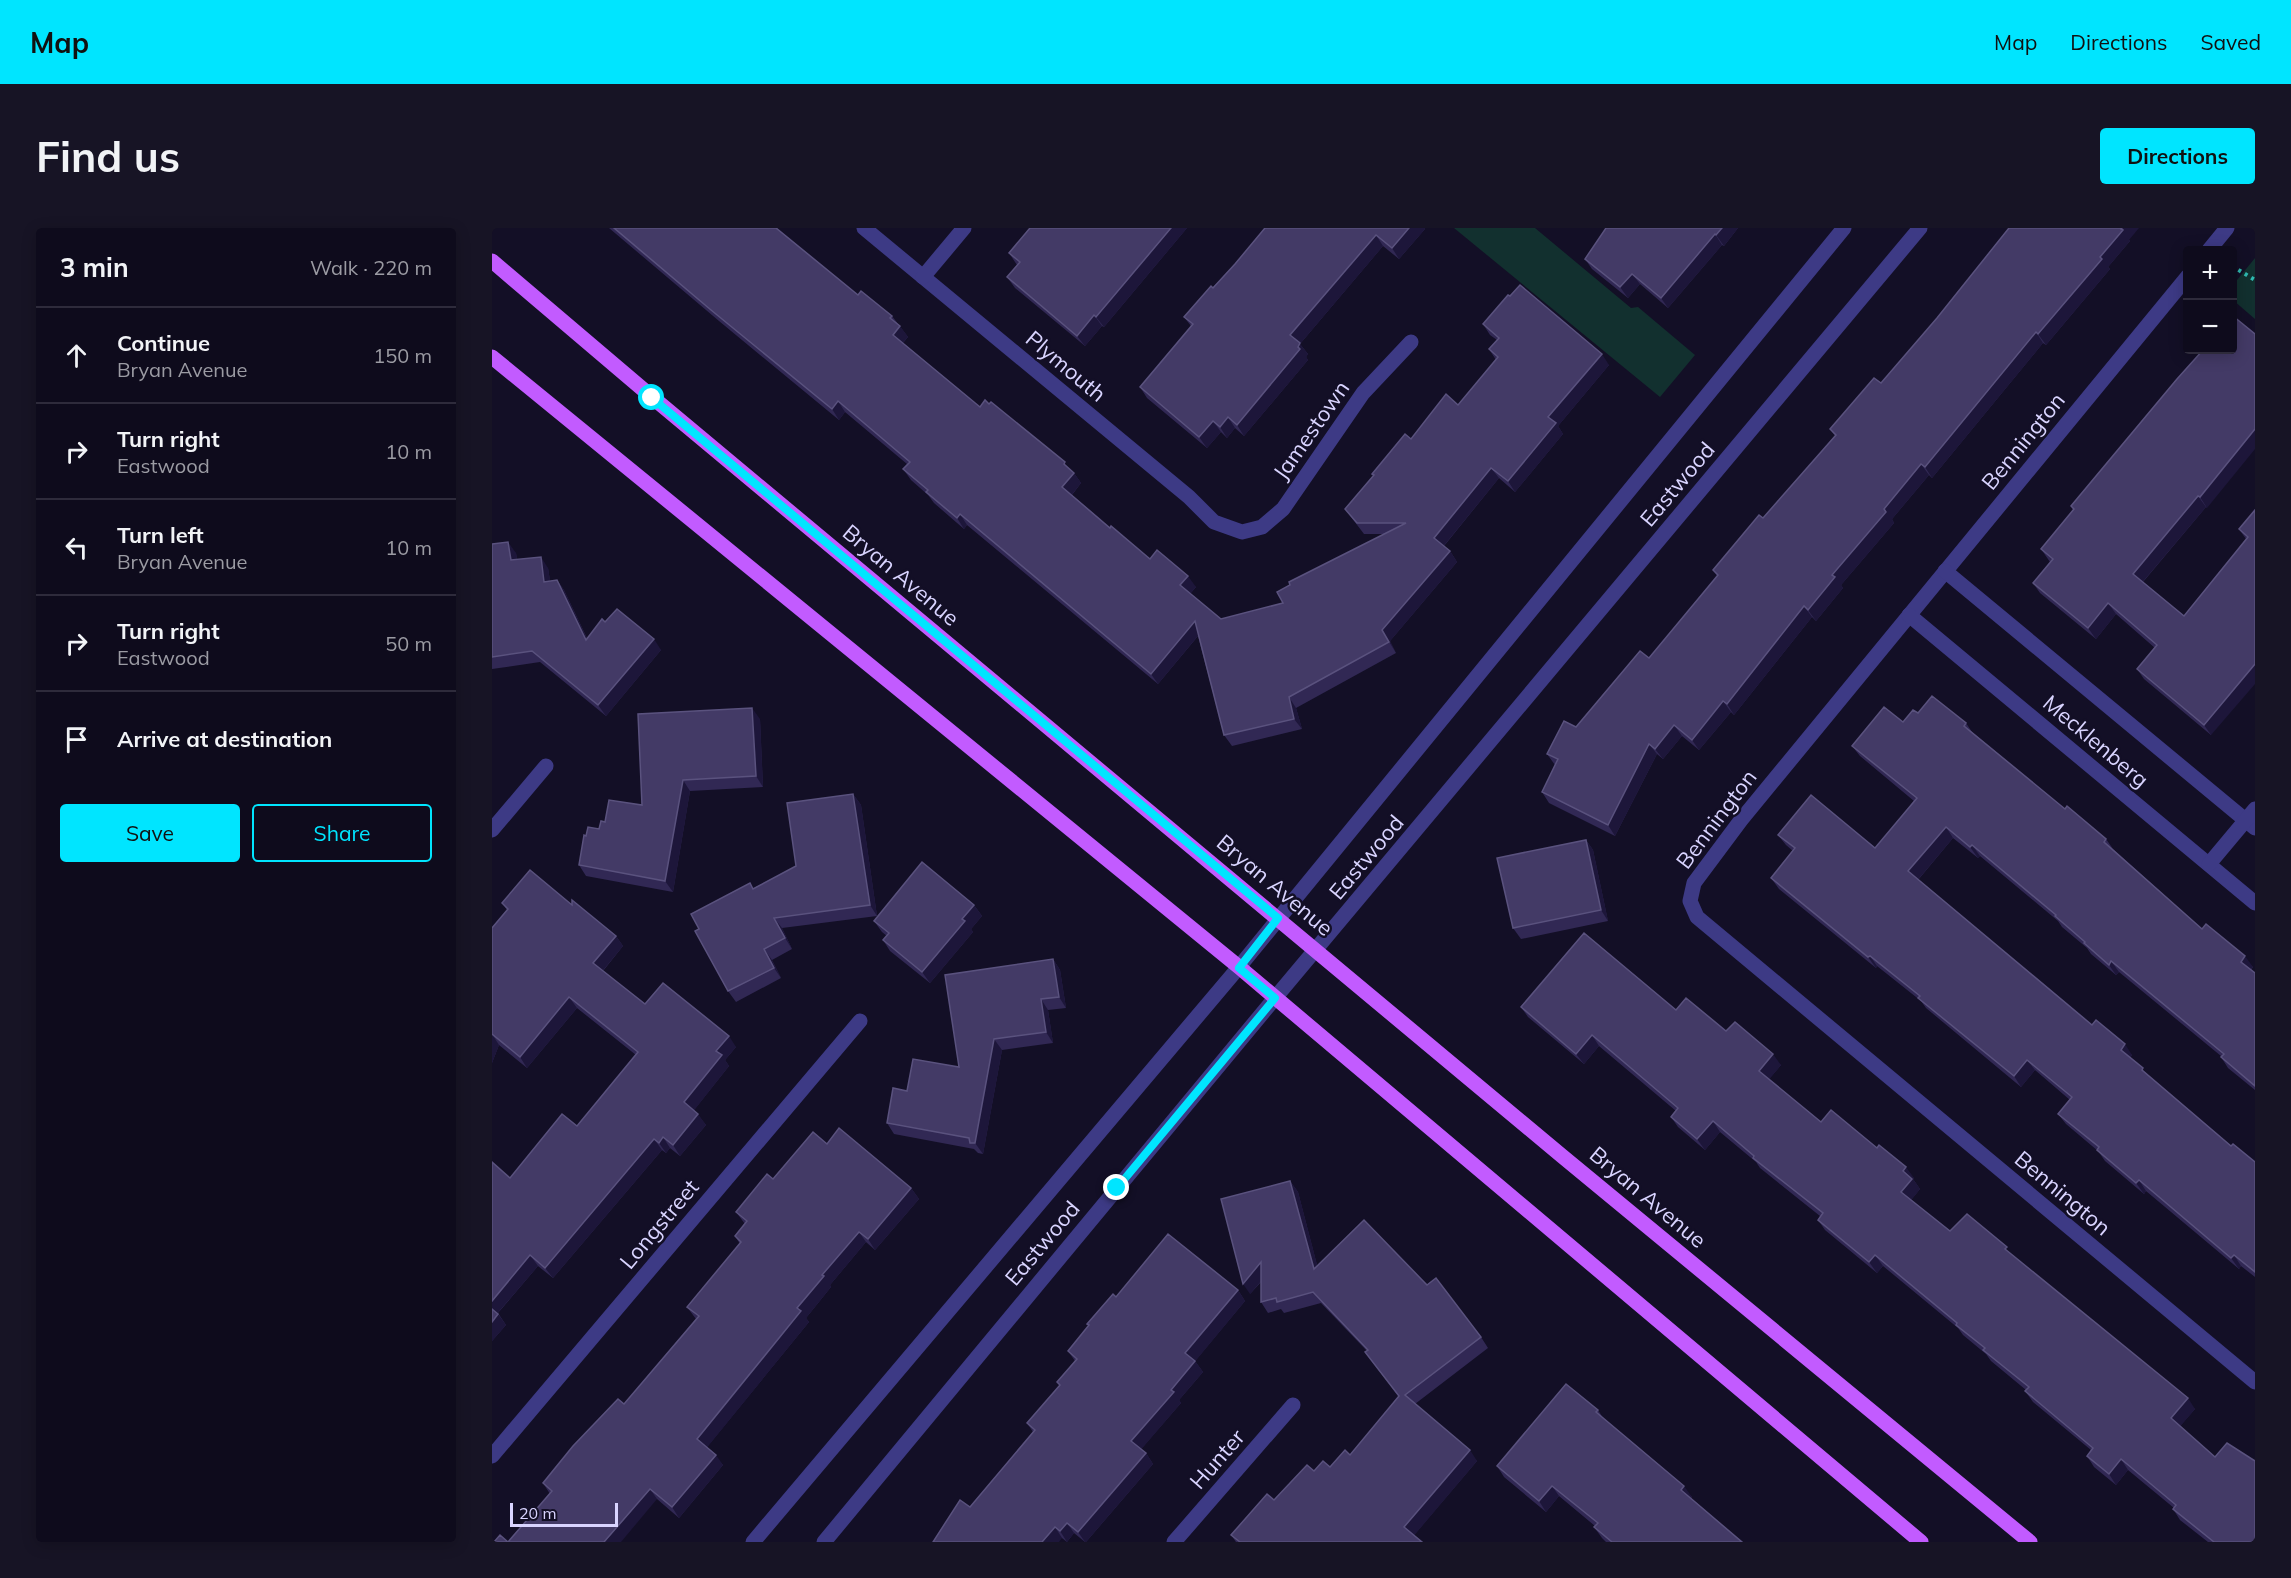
<!DOCTYPE html>
<meta charset="utf-8">
<style>
:root{--surface:#0e0b1c;--page:#171425;--text:#f1f3f6;--muted:#9b9ba3;--line:#2e2b3b;--accent:#00e5ff}
body{margin:0;font-family:Mulish,sans-serif;background:var(--page);color:var(--text)}
.controls{position:absolute;right:18px;top:18px;display:grid;overflow:hidden;border-radius:6px;box-shadow:0 3px 15px #0003}
.controls button{width:54px;height:54px;display:grid;place-items:center;padding:0;border:0;border-bottom:2px solid var(--line);background:var(--surface);color:var(--text);font:30px sans-serif}
.scale{position:absolute;left:18px;bottom:15px;width:108px;box-sizing:border-box;padding-left:6px;border:3px solid #d9d4ff;border-top:0;font-size:16px;line-height:21px;white-space:nowrap;color:#d9d4ff;-webkit-text-stroke:4px #130f26;paint-order:stroke}
.stop{position:absolute;width:18px;height:18px;margin:-14px;border:4px solid #00e5ff;border-radius:50%;background:#fff}
.stop.end{background:#00e5ff;border-color:#fff;box-shadow:0 2px 6px #0008}
.list{margin:0;padding:0;list-style:none}
h2{display:flex;justify-content:space-between;align-items:center;height:78px;margin:0;padding:0 24px;font-size:26px}
h2 small{font-size:20px;font-weight:400;color:var(--muted)}
.list li{display:grid;grid-template-columns:39px 1fr auto;gap:18px;align-items:center;box-sizing:border-box;height:96px;padding:0 24px;border-top:2px solid var(--line)}
.list b{display:block;font-size:22px;white-space:nowrap}
.list p{margin:0;font-size:20px;white-space:nowrap;color:var(--muted)}
.list em{font-size:20px;font-style:normal;color:var(--muted)}
.actions{display:flex;gap:12px;padding:18px 24px}
.actions a{flex:1;padding:14px 0;border:2px solid var(--accent);border-radius:6px;text-align:center;font-size:21px;color:var(--accent)}
.actions .main{background:var(--accent);color:#111}
.icon{flex:none;width:33px;height:33px;fill:none;stroke:currentColor;stroke-width:2;stroke-linecap:round;stroke-linejoin:round}
.map{position:relative;flex:none;width:1763px;height:1314px;overflow:hidden;border-radius:6px}
header{display:flex;align-items:center;gap:36px;box-sizing:border-box;height:84px;padding:0 30px;background:var(--accent);color:#111}
header strong{font-size:28px}
nav{display:flex;gap:33px;margin-inline-start:auto;font-size:21px}
.intro{display:flex;align-items:center;justify-content:space-between;box-sizing:border-box;height:144px;padding:0 36px}
h1{margin:0;font-size:42px}
.button{padding:15px 27px;border-radius:6px;background:var(--accent);color:#111;font-size:21px;font-weight:700}
main{display:flex;gap:36px;padding:0 36px}
aside{flex:1;background:var(--surface);border-radius:6px;box-shadow:0 3px 15px #0003}
.map>svg:first-child{display:block}
.green{fill:#12302f}
.lines{fill:none;stroke-linecap:round;stroke-linejoin:round}
.path{stroke:#2fb8b0;stroke-width:4;stroke-dasharray:3 4.5;stroke-linecap:butt}
.minor{stroke:#3d3a85;stroke-width:15}
.major{stroke:#c25bff;stroke-width:15}
.wall{fill:#312854}
.shaded-wall{fill:#1d163a}
.building{fill:#433a66;stroke:#5a527e;stroke-width:1.5}
.route{stroke:#00e5ff;stroke-width:8}
.labels{text-anchor:middle;stroke-width:5;stroke-linejoin:round;paint-order:stroke}
.street-label{font-size:22px;fill:#d9d4ff;stroke:#130f26}
</style>
<header>
<strong>Map</strong>
<nav><a>Map</a><a>Directions</a><a>Saved</a></nav>
</header>
<div class="intro"><h1>Find us</h1><a class="button">Directions</a></div>
<main>
<aside>
<h2>3 min<small>Walk · 220 m</small></h2>
<ul class="list">
<li><svg class="icon" aria-label="ahead" viewBox="0 0 24 24"><path d="M12 20V5M6 11l6-6 6 6"/></svg><div><b>Continue</b><p>Bryan Avenue</p></div><em>150 m</em></li>
<li><svg class="icon" aria-label="right" viewBox="0 0 24 24"><path d="M7 20v-9h11M14 6l5 5-5 5"/></svg><div><b>Turn right</b><p>Eastwood</p></div><em>10 m</em></li>
<li><svg class="icon" aria-label="left" viewBox="0 0 24 24"><path d="M17 20v-9H6M10 6l-5 5 5 5"/></svg><div><b>Turn left</b><p>Bryan Avenue</p></div><em>10 m</em></li>
<li><svg class="icon" aria-label="right" viewBox="0 0 24 24"><path d="M7 20v-9h11M14 6l5 5-5 5"/></svg><div><b>Turn right</b><p>Eastwood</p></div><em>50 m</em></li>
<li><svg class="icon" aria-label="arrive" viewBox="0 0 24 24"><path d="M6 21V4h12l-3 4 3 4H6"/></svg><div><b>Arrive at destination</b></div></li>
</ul>
<div class="actions"><a class="main">Save</a><a>Share</a></div>
</aside>
<div class="map">
<svg width="1763" height="1314" viewBox="0 0 1763 1314">
<rect width="100%" height="100%" fill="#130f26"/>
<g class="green">
<polygon points="962,0 1043,0 1139,80 1146,79 1203,127 1168,169"/>
<polygon points="1763,30 1763,91 1741,72 1741,57"/>
</g>
<g class="lines">
<polyline class="path" points="1740,38 1763,52"/>
<g class="minor">
<polyline points="372,0 697,269 722,294 750,304 770,299 791,281 871,165 919,114"/>
<polyline points="1717,22 1735,0"/>
<polyline points="1696,48 1249,592 1202,655 1198,673 1205,689 1763,1154"/>
<polyline points="431,49 472,0"/>
<polyline points="1453,343 1763,600"/>
<polyline points="1417,387 1763,675"/>
<polyline points="0,602 54,538"/>
<polyline points="1717,636 1763,581"/>
<polyline points="0,1228 368,793"/>
<polyline points="261,1314 747,739 1352,0"/>
<polyline points="332,1314 783,770 1428,0"/>
<polyline points="682,1314 801,1177"/>
</g>
<g class="major">
<polyline points="0,33 160,169 1070,928 1538,1314"/>
<polyline points="0,129 747,739 1429,1314"/>
</g>
</g>
<g class="wall">
<polygon points="117,0 285,0 288,3 366,67 400,88 416,109 411,115 488,179 582,245 589,255 580,267 618,300 658,331 704,359 698,366 729,391 791,375 893,306 872,306 853,281 881,248 880,246 919,211 966,177 1004,132 997,121 1005,112 998,107 991,96 1117,137 1066,198 1071,206 1023,264 1007,250 952,318 958,323 965,334 898,413 904,425 804,480 810,501 740,518 732,507 706,408 666,456 475,297 472,301 442,275 436,267 419,252 411,241 415,236 353,184 347,192 227,93"/>
<polygon points="695,0 612,99 610,98 593,118 523,60 515,49 525,37 517,25"/>
<polygon points="773,0 932,0 933,1 907,31 891,18 808,116 816,126 814,129 816,132 752,208 743,200 735,210 729,204 715,220 655,170 648,159 699,98 692,89 743,36"/>
<polygon points="1114,0 1246,0 1232,18 1230,17 1176,80 1148,56 1136,70 1100,41 1093,31"/>
<polygon points="1637,12 1638,13 1616,39 1618,41 1554,117 1551,115 1440,250 1437,247 1400,291 1402,295 1349,357 1351,360 1324,393 1320,389 1242,487 1239,484 1207,522 1190,508 1171,531 1165,526 1123,608 1057,575 1050,564 1063,537 1055,526 1157,430 1225,348 1221,342 1271,290 1343,208 1338,201 1389,155"/>
<polygon points="1685,151 1715,280 1714,279 1651,354 1692,388 1754,311 1747,301 1763,282 1719,507 1652,451 1645,441 1663,420 1624,386 1604,411 1548,365 1541,355 1558,334 1549,321 1581,282 1579,278"/>
<polygon points="0,316 24,325 25,332 56,340 58,353 65,352 72,362 95,410 113,394 169,422 114,488 48,434 0,441"/>
<polygon points="1426,485 1474,495 1480,504 1573,581 1614,611 1621,621 1710,701 1761,739 1759,742 1763,745 1763,862 1736,840 1729,829 1729,828 1627,744 1624,747 1599,726 1595,720 1570,699 1566,693 1488,628 1486,630 1461,610 1426,652 1600,797 1640,827 1638,830 1655,846 1739,918 1763,934 1763,1049 1749,1038 1747,1041 1654,963 1652,966 1613,933 1606,923 1574,896 1566,886 1578,872 1543,842 1529,859 1434,780 1429,773 1385,738 1384,740 1287,661 1279,650 1301,623 1294,617 1286,607 1383,620 1422,573 1368,528 1360,518 1411,494"/>
<polygon points="268,491 271,559 198,563 181,664 94,648 87,637 94,608 107,601 113,594 150,577"/>
<polygon points="361,566 369,577 385,688 290,700 300,721 280,732 289,750 244,774 236,763 207,701 262,660 304,638"/>
<polygon points="1094,612 1101,622 1116,693 1029,711 1021,700"/>
<polygon points="10,675 80,677 124,708 131,718 111,743 153,776 244,819 233,832 237,838 202,882 214,897 188,928 178,920 174,925 170,922 61,1050 46,1038 6,1085 14,1097 0,1113 0,934 18,950 85,898 144,827 85,780 35,840 7,817 0,835 0,700 15,682"/>
<polygon points="482,677 490,688 479,701 481,704 438,755 398,723 391,712 395,708 390,704 382,693"/>
<polygon points="561,731 568,742 574,780 556,782 561,815 510,822 491,926 486,925 482,921 402,906 395,895 415,863 467,839"/>
<polygon points="1029,779 1184,782 1234,803 1289,837 1277,851 1329,894 1422,950 1421,951 1428,961 1419,972 1458,1003 1520,1027 1703,1181 1688,1198 1763,1314 1716,1314 1688,1292 1681,1281 1682,1280 1636,1242 1624,1257 1602,1239 1595,1228 1599,1222 1541,1174 1533,1163 1534,1162 1499,1133 1494,1126 1471,1107 1466,1100 1391,1038 1385,1045 1333,1002 1326,992 1328,988 1268,940 1264,934 1228,904 1213,922 1186,899 1179,889 1184,883 1107,818 1092,836 1036,789"/>
<polygon points="335,916 419,960 427,971 383,1022 374,1014 338,1057 339,1059 314,1090 317,1094 215,1219 231,1237 187,1290 165,1271 58,1266 51,1255 132,1176 204,1091 195,1079 248,1016 243,1008 253,996 244,984 281,951"/>
<polygon points="798,953 806,964 825,1037 935,1057 989,1109 996,1120 923,1176 985,1233 922,1307 930,1314 744,1314 739,1307 782,1272 822,1243 838,1239 858,1227 907,1169 873,1124 875,1123 829,1075 792,1085 789,1081 776,1085 769,1074 769,1054 758,1066"/>
<polygon points="746,1062 753,1073 703,1133 711,1144 687,1172 689,1175 649,1221 654,1225 661,1236 594,1314 593,1314 582,1305 575,1314 570,1310 478,1279 541,1204 535,1195 568,1158 565,1154 583,1133 576,1123 597,1098 595,1096 624,1069"/>
<polygon points="1106,1182 1111,1190 1200,1269 1199,1270 1250,1314 1114,1314 1110,1310 1102,1299 1103,1298 1067,1268 1054,1284 1012,1249 1005,1238"/>
</g>
<g class="shaded-wall">
<polygon points="679,0 695,0 612,99 604,89"/>
<polygon points="917,0 932,0 933,1 907,31 900,20"/>
<polygon points="1230,0 1246,0 1232,18 1224,7"/>
<polygon points="1630,0 1647,0 1637,12 1638,13 1616,39 1618,41 1554,117 1546,106"/>
<polygon points="1223,6 1230,17 1176,80 1169,70"/>
<polygon points="884,7 891,18 808,116 816,126 814,129 816,132 752,208 745,197 798,107"/>
<polygon points="1140,46 1148,56 1136,70 1128,59"/>
<polygon points="602,87 610,98 593,118 585,108"/>
<polygon points="408,98 416,109 408,118 401,107"/>
<polygon points="1544,104 1551,115 1440,250 1433,239"/>
<polygon points="1110,126 1117,137 1066,198 1071,206 1023,264 1016,253 1056,189"/>
<polygon points="346,173 353,184 347,192 340,181"/>
<polygon points="736,189 743,200 735,210 728,199"/>
<polygon points="721,193 729,204 715,220 707,209"/>
<polygon points="1763,201 1763,221 1715,280 1708,269"/>
<polygon points="1429,236 1437,247 1400,291 1402,295 1349,357 1351,360 1324,393 1316,382 1340,347 1392,281"/>
<polygon points="999,240 1007,250 950,320 942,310"/>
<polygon points="582,245 589,255 578,269 570,259"/>
<polygon points="1706,268 1714,279 1648,357 1641,346"/>
<polygon points="468,286 475,297 472,301 465,290"/>
<polygon points="16,314 24,325 27,343 19,332"/>
<polygon points="958,323 965,334 898,413 904,425 890,402"/>
<polygon points="49,329 56,340 60,364 52,354"/>
<polygon points="696,348 704,359 696,368 688,357"/>
<polygon points="65,352 72,362 101,423 94,412"/>
<polygon points="1616,375 1624,386 1604,411 1596,400"/>
<polygon points="1312,378 1320,389 1242,487 1235,476"/>
<polygon points="703,393 710,403 666,456 659,446"/>
<polygon points="162,411 169,422 114,488 106,477"/>
<polygon points="1763,436 1763,456 1719,507 1712,497"/>
<polygon points="797,469 804,480 810,501 802,491"/>
<polygon points="1231,473 1239,484 1207,522 1200,512"/>
<polygon points="260,480 268,491 271,559 264,548"/>
<polygon points="1182,497 1190,508 1171,531 1163,521"/>
<polygon points="1157,516 1165,526 1123,608 1116,597"/>
<polygon points="191,552 198,563 181,664 173,653"/>
<polygon points="361,566 369,577 385,688 378,677"/>
<polygon points="1454,599 1461,610 1424,654 1416,643"/>
<polygon points="1094,612 1101,622 1116,693 1109,682"/>
<polygon points="1480,617 1488,628 1486,630 1478,619"/>
<polygon points="482,677 490,688 479,701 481,704 438,755 430,744 470,691"/>
<polygon points="282,690 290,700 300,721 293,710"/>
<polygon points="124,708 131,718 108,746 101,735"/>
<polygon points="272,721 280,732 289,750 282,740"/>
<polygon points="1378,728 1385,738 1384,740 1376,729"/>
<polygon points="1753,728 1761,739 1756,744 1749,734"/>
<polygon points="561,731 568,742 574,780 567,769"/>
<polygon points="1619,733 1627,744 1624,747 1617,737"/>
<polygon points="77,769 85,780 35,840 28,829"/>
<polygon points="549,771 556,782 561,815 554,804"/>
<polygon points="0,806 7,817 0,835"/>
<polygon points="1100,807 1107,818 1092,836 1084,826"/>
<polygon points="237,808 244,819 233,832 237,838 200,885 192,874 224,823"/>
<polygon points="502,811 510,822 491,926 483,915"/>
<polygon points="1633,816 1640,827 1636,832 1629,822"/>
<polygon points="1281,826 1289,837 1275,854 1267,843"/>
<polygon points="1535,832 1543,842 1529,859 1522,848"/>
<polygon points="206,886 214,897 188,928 181,917"/>
<polygon points="1221,893 1228,904 1213,922 1205,911"/>
<polygon points="171,909 178,920 174,925 167,915"/>
<polygon points="162,911 170,922 61,1050 53,1040"/>
<polygon points="1414,939 1422,950 1421,951 1428,961 1417,975 1409,964 1411,943"/>
<polygon points="1647,952 1654,963 1652,966 1644,955"/>
<polygon points="798,953 806,964 829,1052 822,1041"/>
<polygon points="419,960 427,971 383,1022 376,1011"/>
<polygon points="367,1004 374,1014 338,1057 339,1059 314,1090 317,1094 213,1222 205,1211 330,1047"/>
<polygon points="38,1027 46,1038 3,1088 0,1083 0,1073"/>
<polygon points="1383,1027 1391,1038 1385,1045 1377,1034"/>
<polygon points="1742,1027 1749,1038 1747,1041 1739,1030"/>
<polygon points="769,1034 776,1045 758,1066 751,1056"/>
<polygon points="746,1062 753,1073 701,1136 693,1125"/>
<polygon points="6,1086 14,1097 0,1113 0,1094"/>
<polygon points="703,1133 711,1144 687,1172 689,1175 647,1224 639,1213"/>
<polygon points="1696,1170 1703,1181 1686,1201 1679,1190"/>
<polygon points="978,1222 985,1233 920,1310 912,1299"/>
<polygon points="654,1225 661,1236 594,1314 593,1314 586,1304"/>
<polygon points="224,1227 231,1237 187,1290 180,1279"/>
<polygon points="1629,1231 1636,1242 1624,1257 1617,1246"/>
<polygon points="1060,1258 1067,1268 1054,1284 1047,1273"/>
<polygon points="1192,1258 1200,1269 1197,1272 1189,1262"/>
<polygon points="158,1261 165,1271 129,1314 112,1314"/>
<polygon points="575,1295 582,1305 575,1314 568,1303"/>
<polygon points="563,1299 570,1310 567,1314 550,1314"/>
</g>
<g class="building">
<polygon points="122,0 284,0 366,67 369,63 400,88 398,90 408,98 401,107 488,179 493,172 497,176 499,174 573,234 572,236 582,245 570,259 618,300 619,298 658,331 665,322 696,348 688,357 729,391 791,375 785,364 798,357 797,354 914,295 865,295 853,281 882,247 880,246 913,206 919,211 954,166 966,177 1006,129 997,121 1007,110 991,96 1016,67 1018,68 1028,57 1110,126 1056,189 1064,195 1016,253 999,240 942,310 958,323 890,402 897,414 797,469 802,491 732,507 703,393 659,446 468,286 465,290 434,264 436,262 411,241 418,234 346,173 340,181 219,82"/>
<polygon points="538,0 679,0 604,89 602,87 585,108 515,49 528,34 517,25"/>
<polygon points="773,0 917,0 900,20 884,7 798,107 808,115 806,119 808,121 745,197 736,189 728,199 721,193 707,209 648,159 701,96 692,89 719,58 721,60 743,36"/>
<polygon points="1114,0 1230,0 1224,7 1223,6 1169,70 1140,46 1128,59 1093,31"/>
<polygon points="1517,0 1630,0 1629,1 1631,2 1608,29 1610,31 1546,106 1544,104 1433,239 1429,236 1392,281 1394,284 1340,347 1343,349 1316,382 1312,378 1235,476 1231,473 1200,512 1182,497 1163,521 1157,516 1116,597 1050,564 1066,531 1055,526 1072,493 1084,499 1148,423 1157,430 1226,347 1221,342 1267,287 1271,290 1344,207 1338,201 1382,150 1389,155 1445,90"/>
<polygon points="1741,88 1763,106 1763,201 1708,269 1706,268 1641,346 1692,388 1756,309 1747,301 1763,282 1763,436 1712,497 1645,441 1665,417 1616,375 1596,400 1541,355 1561,331 1549,321 1582,281 1579,278 1685,151 1711,122 1740,122"/>
<polygon points="16,314 19,332 49,329 52,354 65,352 94,412 110,391 113,394 125,381 162,411 106,477 40,423 0,429 0,316"/>
<polygon points="1440,468 1474,495 1472,498 1573,581 1575,578 1614,611 1612,614 1710,701 1714,696 1753,728 1749,734 1763,745 1763,858 1729,829 1732,826 1619,733 1617,737 1592,715 1593,714 1563,688 1564,687 1480,617 1478,619 1454,599 1416,643 1600,797 1604,792 1633,816 1629,822 1651,840 1650,842 1739,918 1741,916 1763,934 1763,1044 1742,1027 1739,1030 1647,952 1644,955 1605,922 1607,919 1566,886 1580,869 1535,832 1522,848 1426,770 1428,768 1378,728 1376,729 1279,650 1303,620 1286,607 1319,567 1383,620 1425,570 1360,518 1392,479 1411,494 1421,482 1426,485"/>
<polygon points="260,480 264,548 191,552 173,653 87,637 92,607 94,608 96,599 107,601 109,593 113,594 117,572 150,577 146,486"/>
<polygon points="361,566 378,677 282,690 293,710 272,721 282,740 236,763 203,703 207,701 199,686 258,655 261,661 304,638 295,575"/>
<polygon points="1094,612 1109,682 1021,700 1005,630"/>
<polygon points="430,634 482,677 470,691 473,693 430,744 391,712 397,705 382,693"/>
<polygon points="38,642 80,677 80,672 124,708 101,735 153,776 171,755 237,808 224,823 230,827 192,874 206,886 181,917 171,909 167,915 162,911 53,1040 38,1027 0,1073 0,934 18,950 70,886 85,898 146,824 77,769 28,829 0,806 0,700 16,681 10,675"/>
<polygon points="1092,705 1184,782 1194,770 1234,803 1243,794 1281,826 1267,843 1329,894 1339,882 1385,920 1387,917 1414,939 1411,943 1420,951 1409,964 1458,1003 1475,986 1515,1019 1513,1021 1696,1170 1679,1190 1723,1229 1735,1215 1763,1233 1763,1314 1722,1314 1681,1281 1684,1277 1629,1231 1617,1246 1595,1228 1601,1220 1533,1163 1537,1159 1491,1122 1493,1120 1464,1097 1465,1095 1383,1027 1377,1034 1326,992 1331,985 1261,930 1262,928 1221,893 1205,911 1179,889 1186,880 1100,807 1084,826 1029,779"/>
<polygon points="561,731 567,769 549,771 554,804 502,811 483,915 478,915 477,910 395,895 401,860 415,863 421,831 467,839 453,747"/>
<polygon points="347,900 419,960 376,1011 367,1004 330,1047 332,1048 305,1080 309,1083 205,1211 224,1227 180,1279 158,1261 112,1314 2,1314 8,1307 16,1314 60,1263 51,1255 81,1218 126,1171 132,1176 207,1088 195,1079 249,1014 243,1008 255,993 244,984 275,946 281,951 321,904 335,916"/>
<polygon points="798,953 822,1041 872,992 935,1057 944,1050 989,1109 913,1167 978,1222 912,1299 930,1314 748,1314 739,1307 775,1266 782,1272 815,1237 822,1243 831,1233 838,1239 853,1222 858,1227 907,1168 873,1124 876,1122 821,1064 785,1074 784,1070 769,1074 769,1034 751,1056 729,971"/>
<polygon points="676,1006 746,1062 693,1125 703,1133 679,1162 682,1164 639,1213 654,1225 586,1304 575,1295 568,1303 563,1299 550,1314 441,1314 468,1272 478,1279 543,1202 535,1195 568,1157 565,1154 585,1131 576,1123 597,1097 595,1096 621,1066 624,1069"/>
<polygon points="0,1081 6,1086 0,1094"/>
<polygon points="1074,1156 1106,1182 1104,1184 1192,1258 1189,1262 1250,1314 1120,1314 1102,1299 1106,1295 1060,1258 1047,1273 1005,1238"/>
</g>
<g class="lines">
<polyline class="route" points="160,170 786,690 747,740 783,770 625,960"/>
</g>
<g class="labels">
<g class="street-label">
<text transform="translate(574 138) rotate(40)" y="8">Plymouth</text>
<text transform="translate(819 202) rotate(-55)" y="8">Jamestown</text>
<text transform="translate(1531 213) rotate(-51)" y="8">Bennington</text>
<text transform="translate(1185 256) rotate(-50)" y="8">Eastwood</text>
<text transform="translate(409 347) rotate(40)" y="8">Bryan Avenue</text>
<text transform="translate(1604 513) rotate(40)" y="8">Mecklenberg</text>
<text transform="translate(1224 591) rotate(-53)" y="8">Bennington</text>
<text transform="translate(874 629) rotate(-50)" y="8">Eastwood</text>
<text transform="translate(783 657) rotate(40)" y="8">Bryan Avenue</text>
<text transform="translate(1571 965) rotate(40)" y="8">Bennington</text>
<text transform="translate(1156 969) rotate(40)" y="8">Bryan Avenue</text>
<text transform="translate(167 996) rotate(-50)" y="8">Longstreet</text>
<text transform="translate(550 1015) rotate(-50)" y="8">Eastwood</text>
<text transform="translate(725 1231) rotate(-49)" y="8">Hunter</text>
</g>
</g>
</svg>
<div class="controls">
<button>+</button>
<button>−</button>
</div>
<div class="scale">20 m</div>
<div class="stop" style="left:160px;top:170px"></div>
<div class="stop end" style="left:625px;top:960px"></div>
</div>
</main>
